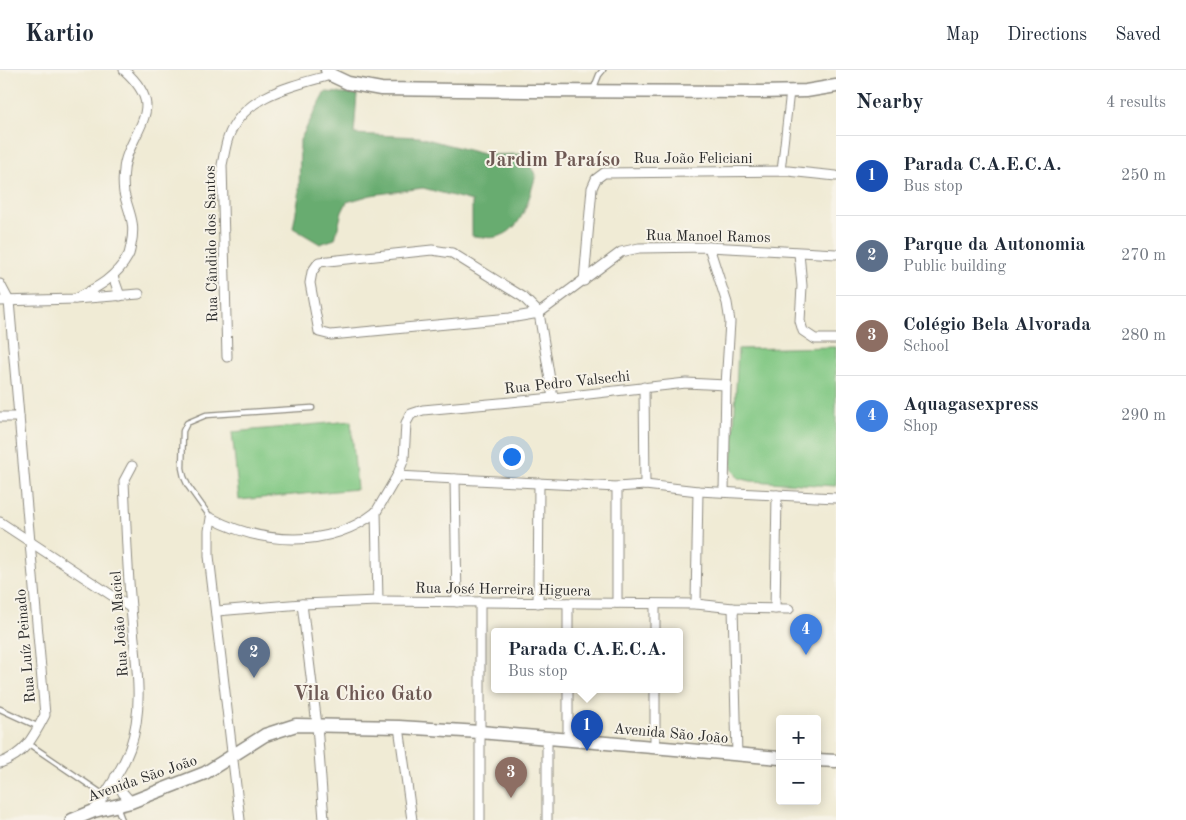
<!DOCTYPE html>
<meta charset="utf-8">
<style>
:root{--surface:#fff;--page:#f6f6f7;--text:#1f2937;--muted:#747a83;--line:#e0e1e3;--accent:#b5179e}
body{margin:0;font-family:"Old Standard TT",serif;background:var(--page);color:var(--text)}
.controls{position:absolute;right:15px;bottom:15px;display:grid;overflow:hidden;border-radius:5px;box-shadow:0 2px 12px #0003}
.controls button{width:45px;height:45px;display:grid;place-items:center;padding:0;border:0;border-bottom:1px solid var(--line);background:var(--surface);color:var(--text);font:25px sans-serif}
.you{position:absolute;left:511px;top:386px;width:18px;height:18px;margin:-12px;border:4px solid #fff;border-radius:50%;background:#1a73e8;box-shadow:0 0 0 8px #1a73e833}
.badge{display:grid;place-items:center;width:32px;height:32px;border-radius:50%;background:var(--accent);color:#fff;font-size:16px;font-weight:700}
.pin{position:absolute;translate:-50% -41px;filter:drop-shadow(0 1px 2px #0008)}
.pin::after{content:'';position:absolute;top:26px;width:18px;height:15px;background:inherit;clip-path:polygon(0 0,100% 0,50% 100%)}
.popup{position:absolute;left:491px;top:558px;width:192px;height:65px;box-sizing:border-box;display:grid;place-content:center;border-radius:5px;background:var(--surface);filter:drop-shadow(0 1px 4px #0005);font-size:16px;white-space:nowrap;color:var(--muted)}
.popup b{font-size:19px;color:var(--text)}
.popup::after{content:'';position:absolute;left:50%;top:100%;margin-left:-10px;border:10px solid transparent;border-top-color:var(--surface)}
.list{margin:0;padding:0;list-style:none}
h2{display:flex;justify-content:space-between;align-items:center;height:65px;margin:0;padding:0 20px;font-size:21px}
h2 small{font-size:16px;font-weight:400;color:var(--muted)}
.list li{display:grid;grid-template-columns:32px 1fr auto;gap:15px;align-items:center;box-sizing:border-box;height:80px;padding:0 20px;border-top:1px solid var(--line)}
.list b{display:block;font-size:19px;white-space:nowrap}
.list p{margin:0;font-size:16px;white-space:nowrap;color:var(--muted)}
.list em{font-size:16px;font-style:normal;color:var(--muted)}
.map{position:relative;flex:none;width:836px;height:750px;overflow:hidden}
header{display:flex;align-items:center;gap:30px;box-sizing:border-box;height:70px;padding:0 25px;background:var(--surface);border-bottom:1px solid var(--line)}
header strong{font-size:24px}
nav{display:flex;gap:28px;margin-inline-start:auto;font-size:18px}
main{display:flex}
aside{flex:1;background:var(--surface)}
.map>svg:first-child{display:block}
.green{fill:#80c782;stroke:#567956}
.forest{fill:#68ac70;stroke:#4a6c4e}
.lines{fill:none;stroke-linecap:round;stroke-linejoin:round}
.service-casing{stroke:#8e8b80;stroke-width:7}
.pedestrian-casing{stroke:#8e8b80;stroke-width:9}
.minor-casing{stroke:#8e8b80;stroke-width:11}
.secondary-casing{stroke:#8e8b80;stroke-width:15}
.service{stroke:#fff;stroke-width:4.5}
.pedestrian{stroke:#fff;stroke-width:7}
.minor{stroke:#fff;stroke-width:9}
.secondary{stroke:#fff;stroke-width:12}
.labels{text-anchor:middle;stroke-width:4;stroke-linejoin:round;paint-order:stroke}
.street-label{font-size:15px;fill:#2b2b2b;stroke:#f7f3e8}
.district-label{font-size:20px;font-weight:bold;fill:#6e5954;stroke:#f7f3e8}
</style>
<header>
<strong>Kartio</strong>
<nav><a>Map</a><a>Directions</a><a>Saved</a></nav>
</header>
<main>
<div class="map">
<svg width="836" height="750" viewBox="0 0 836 750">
<rect width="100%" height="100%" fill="#f7f3e8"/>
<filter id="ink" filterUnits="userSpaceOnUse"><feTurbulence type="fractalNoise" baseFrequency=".02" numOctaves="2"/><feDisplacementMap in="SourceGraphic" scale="10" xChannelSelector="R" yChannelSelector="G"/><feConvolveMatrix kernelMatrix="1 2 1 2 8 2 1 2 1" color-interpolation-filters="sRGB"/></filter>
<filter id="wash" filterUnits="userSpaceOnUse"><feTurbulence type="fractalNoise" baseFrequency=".0096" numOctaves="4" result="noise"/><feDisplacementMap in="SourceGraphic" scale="20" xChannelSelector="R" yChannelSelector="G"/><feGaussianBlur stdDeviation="1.12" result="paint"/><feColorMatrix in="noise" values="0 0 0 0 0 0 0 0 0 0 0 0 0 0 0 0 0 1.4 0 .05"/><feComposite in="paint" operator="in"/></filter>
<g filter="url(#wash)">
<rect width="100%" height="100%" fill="#f0ebd5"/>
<g class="green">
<polygon points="836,277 836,416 751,411 738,408 732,398 738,279"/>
<polygon points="351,351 357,419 239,430 232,362"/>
</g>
<path class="forest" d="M325 22 357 24 354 64 419 67 487 85 522 84 536 105C529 127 523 162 496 167 489 169 479 166 472 166V131L423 118 371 125 347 132 342 142 335 169 320 174 293 158 299 125 300 70Z"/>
</g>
<g filter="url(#ink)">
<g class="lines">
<defs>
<g id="service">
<polyline points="593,20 599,5 603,0"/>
<polyline points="211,448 188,416 184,407 182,398 183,361 187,353 206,345 312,338"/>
<polyline points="0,639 39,657"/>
<polyline points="29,674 104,725"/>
<polyline points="117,737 122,750"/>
</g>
<polyline id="pedestrian" points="781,101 790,21"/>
<g id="minor">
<polyline points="709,177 727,233 730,252 726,315 724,422"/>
<polyline points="799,183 802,216 800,251 803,261 815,269 836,269"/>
<polyline points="113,206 120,226"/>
<polyline points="584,211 592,118 596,109 604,103 788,101 836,106"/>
<path d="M0 214 9 231 45 645C33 668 25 684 0 693"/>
<path d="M75 229C96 218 116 208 128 186 130 183 130 179 131 175 136 152 129 144 124 123 123 116 123 107 124 100 125 78 146 56 146 35 145 21 134 9 124 0"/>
<polyline points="0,231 75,229 139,224"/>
<path d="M227 287 222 95C224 86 225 77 228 68 243 25 292 16 331 5"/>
<polyline points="644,317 645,415"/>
<polyline points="553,328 539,243 510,248 331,265 319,262 310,213 312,202 319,192 432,180 452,183 523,227 539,243 621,182 639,178 709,177 836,184"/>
<polyline points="0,347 19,347"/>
<polyline points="397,406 617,417 645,415 698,421 836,428"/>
<polyline points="455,409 457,532"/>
<polyline points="617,417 617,533"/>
<polyline points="0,452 131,538"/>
<polyline points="378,531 376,442 397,406 404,389 406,353 411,344 423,340 553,328 686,313 726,315"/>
<polyline points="480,532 480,750"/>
<polyline points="538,533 539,413"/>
<polyline points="302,534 317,655 324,750"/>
<polyline points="696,534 698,421"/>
<polyline points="733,538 737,685"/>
<polyline points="775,539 777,425"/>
<polyline points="217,541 302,534 378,531 696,534 733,538 789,539"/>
<polyline points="568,562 568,533"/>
<polyline points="655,562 655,535"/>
<polyline points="399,657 412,750"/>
<polyline points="568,669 568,620"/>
<polyline points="655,677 655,620"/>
<polyline points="115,707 123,723 131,732"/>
<path d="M94 741C107 721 122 700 130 678 146 633 134 583 131 537 127 495 126 453 124 411L132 396"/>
<path d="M240 750 209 486V461L211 448C262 475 329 479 376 442"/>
<polyline points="547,750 547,669"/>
</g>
<g id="secondary">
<polyline points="327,0 331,5 348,13 381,19 526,21 760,22 806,21 836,16"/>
<polyline points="817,690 836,691"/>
<polyline points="72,750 94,741 131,732 205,703 265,665 296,655 399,657 480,662 780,688"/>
</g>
</defs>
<use href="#service" class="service-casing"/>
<use href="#pedestrian" class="pedestrian-casing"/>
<use href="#minor" class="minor-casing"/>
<use href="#secondary" class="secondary-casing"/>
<use href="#service" class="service"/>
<use href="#pedestrian" class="pedestrian"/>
<use href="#minor" class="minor"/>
<use href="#secondary" class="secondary"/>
</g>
</g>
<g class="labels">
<g class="street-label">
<text x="693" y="93">Rua João Feliciani</text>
<text transform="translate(708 166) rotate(1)" y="5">Rua Manoel Ramos</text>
<text transform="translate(211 174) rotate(-91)" y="5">Rua Cândido dos Santos</text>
<text transform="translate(567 312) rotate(-6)" y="5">Rua Pedro Valsechi</text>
<text transform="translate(503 519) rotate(1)" y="5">Rua José Herreira Higuera</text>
<text transform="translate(119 554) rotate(-94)" y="5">Rua João Maciel</text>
<text transform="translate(25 576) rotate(-95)" y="5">Rua Luíz Peinado</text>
<text transform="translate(671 663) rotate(5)" y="5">Avenida São João</text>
<text transform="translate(142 708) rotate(-19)" y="5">Avenida São João</text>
</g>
<g class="district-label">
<text x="553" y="96">Jardim Paraíso</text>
<text x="363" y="630">Vila Chico Gato</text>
</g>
</g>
</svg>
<div class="controls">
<button>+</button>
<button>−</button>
</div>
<div class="you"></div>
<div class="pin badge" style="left:587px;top:681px;background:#1a4fb4">1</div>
<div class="popup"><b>Parada C.A.E.C.A.</b>Bus stop</div>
<div class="pin badge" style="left:254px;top:608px;background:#5c6f8a">2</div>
<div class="pin badge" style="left:511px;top:728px;background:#8d6e63">3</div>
<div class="pin badge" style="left:806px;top:585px;background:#3f7fe0">4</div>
</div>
<aside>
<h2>Nearby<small>4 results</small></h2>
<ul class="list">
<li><span class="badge" style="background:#1a4fb4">1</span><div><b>Parada C.A.E.C.A.</b><p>Bus stop</p></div><em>250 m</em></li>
<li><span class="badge" style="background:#5c6f8a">2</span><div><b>Parque da Autonomia</b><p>Public building</p></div><em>270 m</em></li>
<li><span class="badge" style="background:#8d6e63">3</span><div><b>Colégio Bela Alvorada</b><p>School</p></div><em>280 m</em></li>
<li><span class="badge" style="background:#3f7fe0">4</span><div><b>Aquagasexpress</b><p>Shop</p></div><em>290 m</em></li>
</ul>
</aside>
</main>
